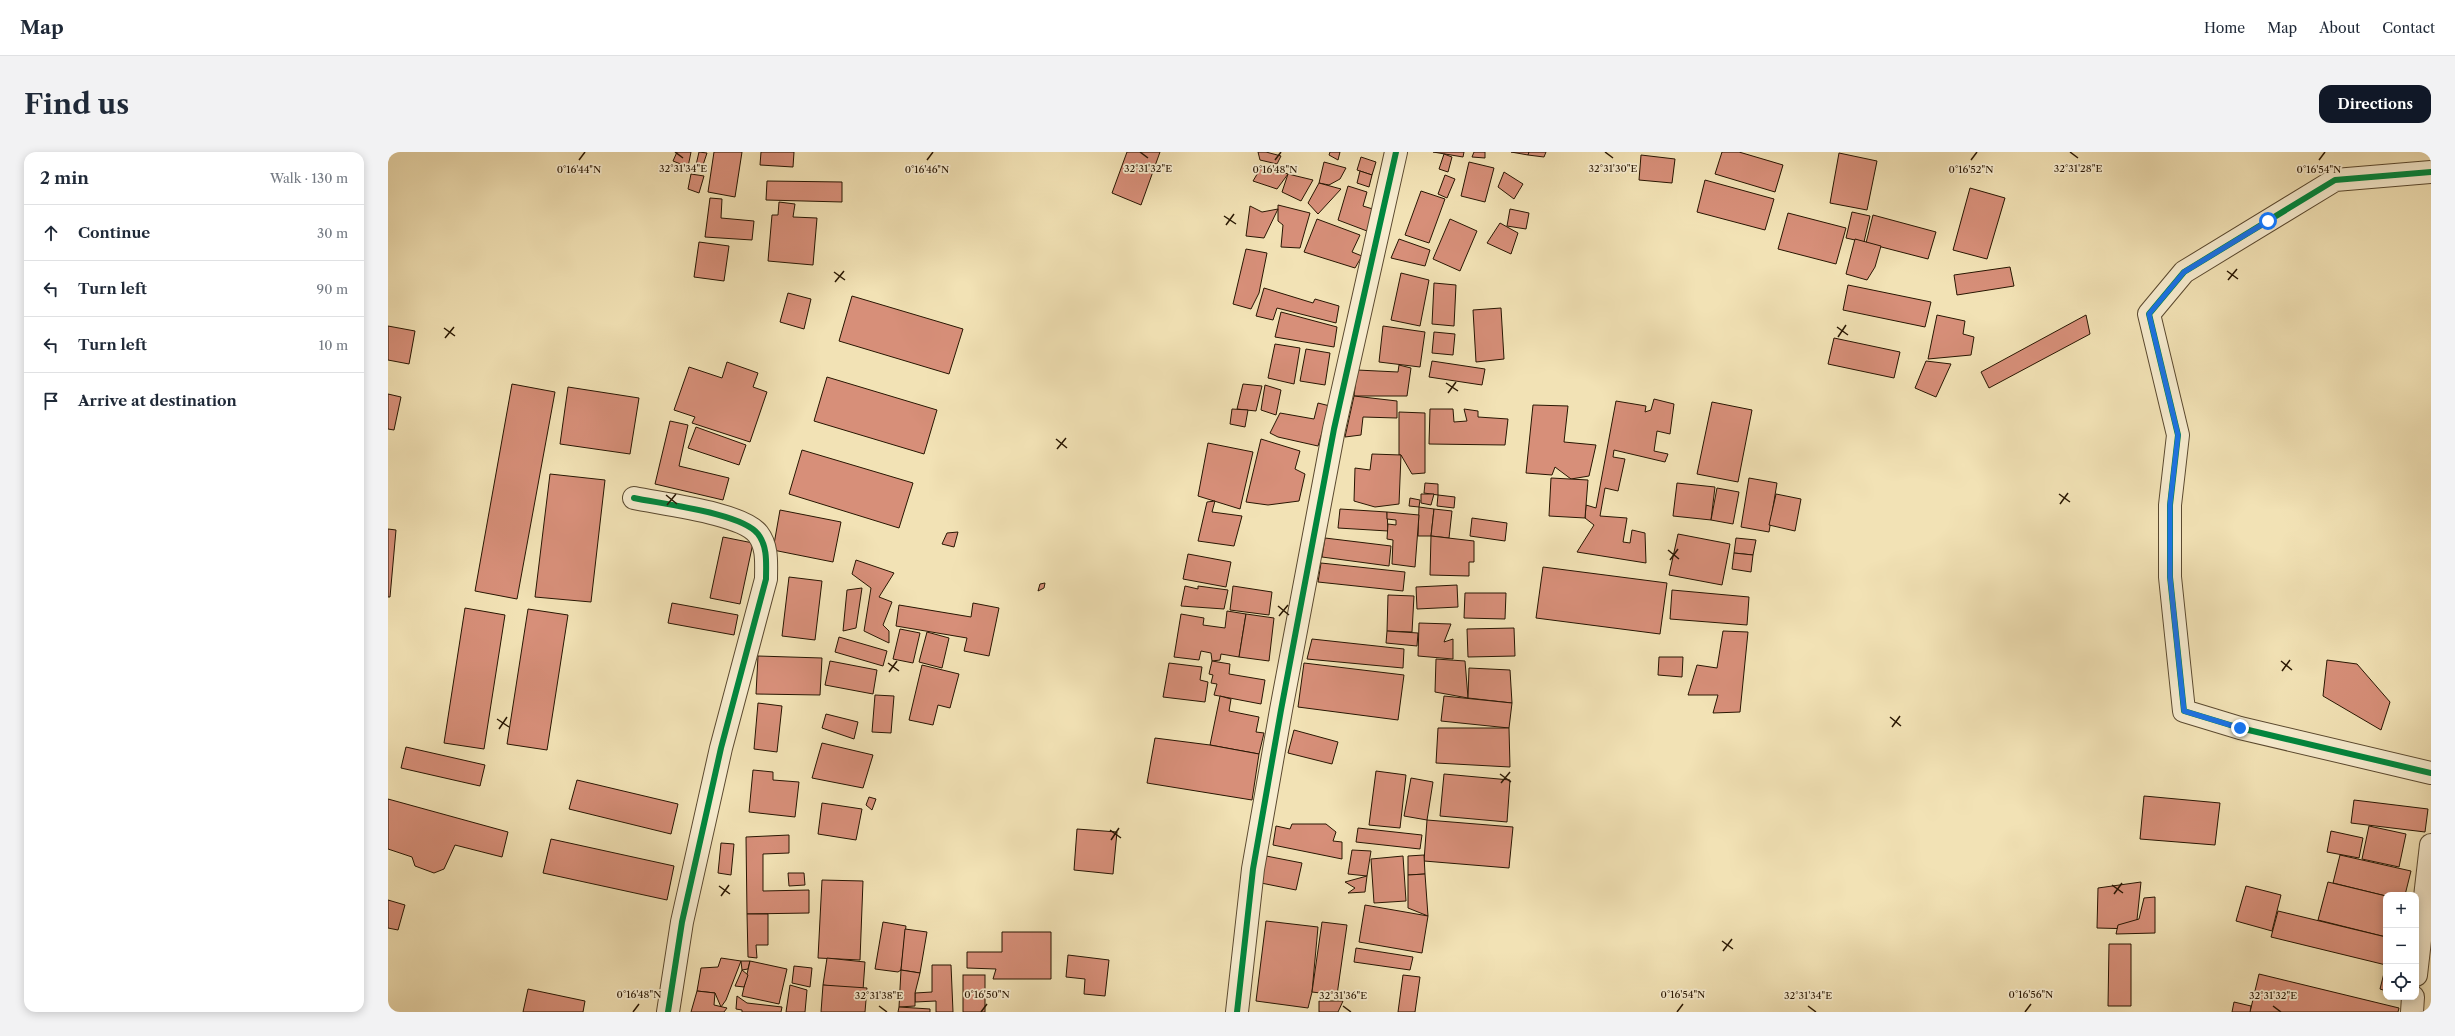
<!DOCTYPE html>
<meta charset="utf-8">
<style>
:root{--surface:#fff;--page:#f2f2f3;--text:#1f2937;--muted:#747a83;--line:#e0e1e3;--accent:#111827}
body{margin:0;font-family:"Libre Caslon Text",serif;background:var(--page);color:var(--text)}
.controls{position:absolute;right:12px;bottom:12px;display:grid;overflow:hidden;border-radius:8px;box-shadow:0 2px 10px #0003}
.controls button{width:36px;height:36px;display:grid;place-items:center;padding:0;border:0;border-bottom:1px solid var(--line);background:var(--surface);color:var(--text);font:20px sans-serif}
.stop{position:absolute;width:12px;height:12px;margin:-9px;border:3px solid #1a73e8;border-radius:50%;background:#fff}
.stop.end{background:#1a73e8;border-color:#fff;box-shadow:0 1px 4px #0008}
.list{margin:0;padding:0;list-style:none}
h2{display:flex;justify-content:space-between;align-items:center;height:52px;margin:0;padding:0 16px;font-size:17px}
h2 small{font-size:13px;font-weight:400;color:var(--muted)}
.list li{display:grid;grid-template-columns:26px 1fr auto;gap:12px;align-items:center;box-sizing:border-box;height:56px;padding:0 16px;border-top:1px solid var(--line)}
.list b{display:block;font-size:15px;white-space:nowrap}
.list em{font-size:13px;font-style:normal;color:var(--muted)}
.icon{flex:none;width:22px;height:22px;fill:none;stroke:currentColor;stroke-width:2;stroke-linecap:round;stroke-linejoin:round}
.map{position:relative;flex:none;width:2043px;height:860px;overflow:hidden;border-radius:12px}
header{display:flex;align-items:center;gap:24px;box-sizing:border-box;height:56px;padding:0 20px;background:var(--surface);border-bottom:1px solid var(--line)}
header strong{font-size:19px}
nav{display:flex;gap:22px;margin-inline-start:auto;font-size:14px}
.intro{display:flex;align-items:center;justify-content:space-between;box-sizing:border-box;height:96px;padding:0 24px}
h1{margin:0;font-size:28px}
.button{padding:10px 18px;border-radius:12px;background:var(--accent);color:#fff;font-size:14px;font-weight:700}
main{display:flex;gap:24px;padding:0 24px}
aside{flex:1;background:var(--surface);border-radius:12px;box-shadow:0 2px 10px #0003}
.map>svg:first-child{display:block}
.building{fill:#d78f79;stroke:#281602}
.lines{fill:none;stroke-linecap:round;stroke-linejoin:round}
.minor-casing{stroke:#5a492f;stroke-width:24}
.minor{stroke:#f7eccf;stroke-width:22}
.cycleway-casing{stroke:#f7eccf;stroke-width:8}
.cycleway{stroke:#00873e;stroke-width:6}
.route{stroke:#1a73e8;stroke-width:5}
.ticks{fill:none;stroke:#281602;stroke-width:1.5}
.ticks-label{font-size:10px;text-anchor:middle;fill:#281602;stroke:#f7eccf;stroke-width:3.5;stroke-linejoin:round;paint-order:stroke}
</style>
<header>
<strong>Map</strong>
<nav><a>Home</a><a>Map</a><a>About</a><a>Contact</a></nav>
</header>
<div class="intro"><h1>Find us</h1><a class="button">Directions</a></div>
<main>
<aside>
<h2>2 min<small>Walk · 130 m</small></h2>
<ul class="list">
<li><svg class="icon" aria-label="ahead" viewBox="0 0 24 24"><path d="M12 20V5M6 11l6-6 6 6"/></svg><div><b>Continue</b></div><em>30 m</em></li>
<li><svg class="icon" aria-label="left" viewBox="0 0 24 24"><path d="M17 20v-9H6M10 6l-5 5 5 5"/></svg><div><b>Turn left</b></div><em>90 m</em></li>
<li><svg class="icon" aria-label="left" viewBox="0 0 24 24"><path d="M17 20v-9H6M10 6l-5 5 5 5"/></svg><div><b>Turn left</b></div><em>10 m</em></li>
<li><svg class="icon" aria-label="arrive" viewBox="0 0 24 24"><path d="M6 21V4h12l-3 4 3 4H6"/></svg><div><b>Arrive at destination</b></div></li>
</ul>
</aside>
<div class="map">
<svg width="2043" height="860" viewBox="0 0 2043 860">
<rect width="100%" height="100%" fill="#f2e2b5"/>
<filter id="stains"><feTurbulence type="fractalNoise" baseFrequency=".005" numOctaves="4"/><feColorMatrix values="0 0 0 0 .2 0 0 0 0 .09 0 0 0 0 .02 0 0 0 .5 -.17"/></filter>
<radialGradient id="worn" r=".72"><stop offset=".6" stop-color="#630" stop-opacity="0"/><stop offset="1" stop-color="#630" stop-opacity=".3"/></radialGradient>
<g class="building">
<polygon points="289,0 303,0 300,15 285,9"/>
<polygon points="311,0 319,1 314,16 308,13"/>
<polygon points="326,0 354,0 347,45 320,40"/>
<polygon points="373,0 406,0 405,15 372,13"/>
<polygon points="739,0 772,0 753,53 724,41"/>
<polygon points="870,0 878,0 893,4 889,12 872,8"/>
<polygon points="942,0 952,0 950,8 941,3"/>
<polygon points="1045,0 1076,0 1075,5"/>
<polygon points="1086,0 1097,0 1097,6 1084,5"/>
<polygon points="1123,0 1141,0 1140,3"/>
<polygon points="1141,0 1158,0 1156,5 1140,3"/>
<polygon points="1334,0 1351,0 1395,13 1387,40 1327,22"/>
<polygon points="1451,1 1489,9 1479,58 1442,51"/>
<polygon points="1056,2 1064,5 1060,20 1051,17"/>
<polygon points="1253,3 1287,7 1284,31 1251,28"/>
<polygon points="973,5 988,10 984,23 969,18"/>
<polygon points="936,10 958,16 952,27 941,33 931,31"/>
<polygon points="1081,10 1106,16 1097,50 1073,44"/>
<polygon points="874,14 900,22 889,37 865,29"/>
<polygon points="972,19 984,23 981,35 969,31"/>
<polygon points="1116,20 1135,32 1126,47 1110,35"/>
<polygon points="303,22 316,24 311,41 300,37"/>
<polygon points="900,22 925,28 913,49 894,40"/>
<polygon points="1057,23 1067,27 1059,46 1050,42"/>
<polygon points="1317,28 1386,47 1377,78 1309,60"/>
<polygon points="379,29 454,30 454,50 378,48"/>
<polygon points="931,31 953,37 930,62 920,51"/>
<polygon points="960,34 979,40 975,54 988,58 979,79 950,68"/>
<polygon points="1582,36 1617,46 1599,107 1565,98"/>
<polygon points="1033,39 1057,47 1041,91 1017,83"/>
<polygon points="322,46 334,47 333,66 366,69 364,88 317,85"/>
<polygon points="391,50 407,52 405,65 429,66 425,113 380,109 384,63 390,63"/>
<polygon points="890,53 922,61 912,96 893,95 895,73 890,69"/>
<polygon points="862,54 874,60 890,57 876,86 858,84"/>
<polygon points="1122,57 1141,61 1138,77 1119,74"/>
<polygon points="1464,60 1482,64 1476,90 1458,86"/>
<polygon points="1400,61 1458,76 1448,112 1390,97"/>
<polygon points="1485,63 1548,80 1540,107 1478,91"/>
<polygon points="929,67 972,83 964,100 974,104 967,116 916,100"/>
<polygon points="1062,67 1089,79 1072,119 1045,107"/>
<polygon points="1112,71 1130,81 1123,102 1099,91"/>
<polygon points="1011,87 1042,98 1037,114 1003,106"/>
<polygon points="1467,87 1493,94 1487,115 1479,128 1458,122"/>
<polygon points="311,90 341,94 336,129 306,125"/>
<polygon points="858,97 879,101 871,141 863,157 845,152"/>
<polygon points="1622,115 1626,134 1569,143 1566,123"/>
<polygon points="1013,121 1041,128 1032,174 1003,168"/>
<polygon points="1046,131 1068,133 1066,174 1044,172"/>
<polygon points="1460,133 1543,150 1537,175 1455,158"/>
<polygon points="876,136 925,151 927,147 951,154 948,171 889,156 885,168 868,164"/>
<polygon points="400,141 423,147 416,177 392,170"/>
<polygon points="464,144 575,177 561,222 451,189"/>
<polygon points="1113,156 1116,207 1088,210 1085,158"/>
<polygon points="893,160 949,175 946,195 887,185"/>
<polygon points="1549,163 1577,169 1575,182 1586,185 1583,203 1540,207"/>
<polygon points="1698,163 1702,182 1601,236 1593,220"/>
<polygon points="0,174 27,179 21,212 0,208"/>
<polygon points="995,174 1037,180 1032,215 991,210"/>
<polygon points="1046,180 1067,182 1065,203 1044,201"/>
<polygon points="1446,186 1512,200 1506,226 1440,212"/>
<polygon points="887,192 912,196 906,232 880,226"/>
<polygon points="918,197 942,201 937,233 912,229"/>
<polygon points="1044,209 1097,217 1094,233 1041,225"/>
<polygon points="1538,209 1563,212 1548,245 1527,236"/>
<polygon points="339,210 370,221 365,235 379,240 362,290 304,271 307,265 286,258 301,215 334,226"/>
<polygon points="1011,213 1023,216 1019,244 966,244 969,218 1010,220"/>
<polygon points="439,225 549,258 536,302 426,269"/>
<polygon points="124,232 167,240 129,447 87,439"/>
<polygon points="855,232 874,234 868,259 849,257"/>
<polygon points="877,233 893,238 888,263 873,258"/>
<polygon points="180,235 251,246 242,302 172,292"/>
<polygon points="0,242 13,245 6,278 0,277"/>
<polygon points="966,244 1009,249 1009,266 975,265 973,283 957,285"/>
<polygon points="1266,247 1286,252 1282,282 1269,279 1266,299 1280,302 1277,310 1226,298 1225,305 1237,307 1230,339 1217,336 1212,364 1239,366 1235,390 1242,391 1244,378 1257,381 1258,411 1189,400 1206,373 1197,366 1198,353 1208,356 1228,249 1258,254 1257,260 1263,258"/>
<polygon points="1324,250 1364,258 1350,330 1309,322"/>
<polygon points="930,251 942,254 930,294 890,285 882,281 892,261 926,267"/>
<polygon points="1145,253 1180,254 1176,290 1208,293 1201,324 1183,327 1167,315 1164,323 1138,321"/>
<polygon points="844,257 860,258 857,275 842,272"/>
<polygon points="1042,257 1065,257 1066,270 1079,269 1076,257 1090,259 1090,265 1120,267 1117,293 1041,292"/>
<polygon points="1011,260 1037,261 1037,321 1024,322 1013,303 1011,303"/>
<polygon points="282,269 300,273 291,314 341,326 335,348 267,332"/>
<polygon points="308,275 358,293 351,313 300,296"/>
<polygon points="873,287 912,299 907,317 917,322 911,349 880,353 858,350"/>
<polygon points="820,291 865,300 852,357 810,344"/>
<polygon points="414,298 525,331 511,376 401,342"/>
<polygon points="984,302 1013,303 1011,352 987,355 966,349 967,316 982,318"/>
<polygon points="162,322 217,328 203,450 147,445"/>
<polygon points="1163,326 1200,328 1197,366 1161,364"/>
<polygon points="1361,326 1389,331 1381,380 1353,375"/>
<polygon points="1037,331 1050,332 1050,343 1036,341"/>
<polygon points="1289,331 1327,335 1323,368 1285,364"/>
<polygon points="1329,336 1351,340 1345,372 1323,368"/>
<polygon points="1033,342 1046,342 1043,353 1033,351"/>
<polygon points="1388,342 1413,347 1407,379 1381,373"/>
<polygon points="1050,343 1067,345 1066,356 1049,354"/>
<polygon points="1022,346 1032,348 1031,355 1021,354"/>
<polygon points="827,349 824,360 854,364 846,394 810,389 819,350"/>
<polygon points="1031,355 1046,357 1043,384 1030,384"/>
<polygon points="952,357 999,360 1000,379 950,376"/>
<polygon points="1046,357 1064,359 1061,386 1043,384"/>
<polygon points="392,358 453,370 445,410 385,398"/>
<polygon points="999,360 1031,363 1027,415 1004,412 1005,388 999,387 1000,372 1008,373 1008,368 999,367"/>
<polygon points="1084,366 1119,371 1117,389 1082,384"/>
<polygon points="0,377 8,378 2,445 0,445"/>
<polygon points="570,380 566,395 554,392 559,381"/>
<polygon points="1290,382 1342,392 1334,433 1281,423"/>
<polygon points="1043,384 1086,389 1086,410 1081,410 1081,424 1042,423"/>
<polygon points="335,385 365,391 352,452 322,446"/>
<polygon points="937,386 1003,394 1001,414 934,405"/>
<polygon points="1348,386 1368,388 1365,403 1346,401"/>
<polygon points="1346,401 1365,403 1363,420 1344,417"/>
<polygon points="800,402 843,410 838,435 795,427"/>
<polygon points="468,408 506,421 491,445 504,450 495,473 501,479 501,491 476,479 483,436 464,422"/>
<polygon points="933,411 1017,420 1015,439 930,430"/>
<polygon points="1155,415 1279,431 1272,482 1148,466"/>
<polygon points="401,425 434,429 427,488 394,484"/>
<polygon points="657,431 656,436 650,439 652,432"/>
<polygon points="1069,433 1070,455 1029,457 1028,435"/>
<polygon points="797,434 810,437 810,434 840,438 836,457 793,454"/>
<polygon points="845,434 884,440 881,463 842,458"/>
<polygon points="474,436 468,476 455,479 459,438"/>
<polygon points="1284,438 1361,445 1359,473 1282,467"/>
<polygon points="1077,441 1118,441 1117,467 1076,466"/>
<polygon points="1000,443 1026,444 1024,480 999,479"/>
<polygon points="284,451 350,463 346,483 280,471"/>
<polygon points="585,451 611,456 601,504 576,499 579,486 508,474 511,453 583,465"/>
<polygon points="77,456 117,463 96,597 56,591"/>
<polygon points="140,457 180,463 159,598 119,592"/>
<polygon points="839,459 858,462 851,505 833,502 832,508 824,509 823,501 813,499 811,508 786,505 793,462 816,466 815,473 837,476"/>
<polygon points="858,462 886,466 881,509 851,505"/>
<polygon points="1031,471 1063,472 1056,490 1065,487 1065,507 1030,504"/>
<polygon points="1126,476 1127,504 1080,505 1079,477"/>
<polygon points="512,477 532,481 525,511 505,507"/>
<polygon points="999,479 1030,481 1029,494 998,491"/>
<polygon points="1335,479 1360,480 1352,560 1325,561 1330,543 1300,543 1309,513 1329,516"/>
<polygon points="539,480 561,486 554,516 531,510"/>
<polygon points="451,485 499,499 495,514 447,500"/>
<polygon points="924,487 1016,497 1015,516 919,507"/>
<polygon points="370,504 434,506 432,543 368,542"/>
<polygon points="1271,505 1295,505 1294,525 1270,523"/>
<polygon points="1048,507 1077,509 1080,546 1047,540"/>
<polygon points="1939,508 1969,512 2002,550 1993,578 1935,544"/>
<polygon points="442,509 489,518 485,542 437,533"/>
<polygon points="824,509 842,512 841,522 877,528 873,552 826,543 829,532 823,531 825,523 821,522"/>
<polygon points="781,511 814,515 812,528 820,530 817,550 775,545"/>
<polygon points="916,511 1016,523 1010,568 910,555"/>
<polygon points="534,513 571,522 562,556 550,553 545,573 521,568"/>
<polygon points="1081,516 1122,518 1124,551 1080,546"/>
<polygon points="487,543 506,544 503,581 484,580"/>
<polygon points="832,544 843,547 841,559 871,565 868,580 876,581 871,602 822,593"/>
<polygon points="1056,544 1124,551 1121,576 1053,569"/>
<polygon points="370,551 394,554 389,600 366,597"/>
<polygon points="438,562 470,570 466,587 434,576"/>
<polygon points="1050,576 1121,576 1122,615 1048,611"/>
<polygon points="906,578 950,590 944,612 900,601"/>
<polygon points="767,586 822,593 871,602 864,648 759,631"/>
<polygon points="434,591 485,603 475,636 424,626"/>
<polygon points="18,595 97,613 92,634 13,616"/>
<polygon points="365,618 385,620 385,628 411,630 407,665 361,660"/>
<polygon points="988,619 1018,623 1012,676 981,673"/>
<polygon points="1056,622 1122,628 1119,670 1052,664"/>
<polygon points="1023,626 1045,630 1039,668 1016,664"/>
<polygon points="189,628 290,652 283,682 181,657"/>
<polygon points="1756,644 1832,651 1827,693 1752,687"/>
<polygon points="481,645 488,647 484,658 478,653"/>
<polygon points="0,647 120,680 114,705 67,693 56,717 46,721 27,714 24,705 0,697"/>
<polygon points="1966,648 2040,657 2037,680 1963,671"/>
<polygon points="434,651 474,657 468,688 430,682"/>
<polygon points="1039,668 1125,675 1121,716 1036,709"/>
<polygon points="904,672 938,672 948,680 945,689 954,690 954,707 885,693 888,674 902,677"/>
<polygon points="1981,674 2018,682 2011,715 1974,707"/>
<polygon points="970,676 1034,683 1032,697 968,690"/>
<polygon points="689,677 729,680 725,722 686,718"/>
<polygon points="1943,679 1975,686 1971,706 1939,700"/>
<polygon points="401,683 401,701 375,702 375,739 421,738 421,761 359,762 358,685"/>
<polygon points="163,687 286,714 279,748 155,721"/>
<polygon points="333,691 346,692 343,723 330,721"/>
<polygon points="964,698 983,699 979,724 960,722"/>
<polygon points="873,703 914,711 908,738 868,730"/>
<polygon points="1036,703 1037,722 1020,723 1020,704"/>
<polygon points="1952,703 2023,719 2017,743 1998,744 1945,731"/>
<polygon points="1015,704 1018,749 986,751 983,707"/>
<polygon points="400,721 416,721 417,733 401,734"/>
<polygon points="1037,722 1040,764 1020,756 1020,723"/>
<polygon points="979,724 977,740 960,741 967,736 957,730"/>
<polygon points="434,728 475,729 472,808 430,806"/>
<polygon points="1753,730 1748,777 1709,776 1710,736"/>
<polygon points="1940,730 1998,744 1998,785 1930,768"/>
<polygon points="1858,734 1893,743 1884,779 1848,769"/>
<polygon points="1767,745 1767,781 1728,782 1730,773 1751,767 1756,746"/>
<polygon points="0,748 17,753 10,778 0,776"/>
<polygon points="977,753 1040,764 1034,801 971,790"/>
<polygon points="1890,759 1998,785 1998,813 1883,785"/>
<polygon points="359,762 380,762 380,793 368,793 369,806 360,805"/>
<polygon points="878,769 930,775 924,840 920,856 868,849"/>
<polygon points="495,770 518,774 513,818 510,820 487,817"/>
<polygon points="934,770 959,773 949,843 924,840"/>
<polygon points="517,777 539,780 532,821 513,818"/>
<polygon points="614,780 663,780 663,827 605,827 608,817 579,816 579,800 614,800"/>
<polygon points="1721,792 1743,792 1743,854 1720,854"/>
<polygon points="968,796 1025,805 1022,818 966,810"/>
<polygon points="680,803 721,808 717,844 696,842 697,827 678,825"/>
<polygon points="333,806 353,809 338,848 333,855 327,841 309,839 313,816 330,815"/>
<polygon points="439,806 477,810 475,838 435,833"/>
<polygon points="353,809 362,809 360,817 354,818"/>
<polygon points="362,809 399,817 391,852 354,844"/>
<polygon points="544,813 563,813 565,860 548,860 548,849 527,850 527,841 544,840"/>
<polygon points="1998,813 1998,839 1992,837"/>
<polygon points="406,814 424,816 422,835 404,831"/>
<polygon points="354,818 360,823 356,835 347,834"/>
<polygon points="513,818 532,821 527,841 527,854 511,855"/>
<polygon points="1871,822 2011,856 2010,860 1862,860"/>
<rect x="575" y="823" width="22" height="37"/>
<polygon points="1015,823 1032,825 1027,860 1010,860"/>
<polygon points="402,833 419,838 417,860 398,860"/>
<polygon points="435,833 479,836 477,860 433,860"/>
<polygon points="140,837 197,849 195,860 135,860"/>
<polygon points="309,839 327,841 326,853 339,856 336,860 303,860"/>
<polygon points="349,844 359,851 394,855 393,860 354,860 354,858 348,857"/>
<polygon points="931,849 955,849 950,860 931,860"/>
<polygon points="1846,850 1863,854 1862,860 1844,860"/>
<polygon points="511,855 542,857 542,860 510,860"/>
</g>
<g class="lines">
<defs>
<g id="minor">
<polyline points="2043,20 1947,28 1796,120 1761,162 1790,283 1782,353 1782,425 1796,559 1852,576 2043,621"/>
<path d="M246 346C274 352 354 361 370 382 380 395 378 412 378 427L333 596 294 770 280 860"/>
<polyline points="2028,823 2043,693"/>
<polyline points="849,860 865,717 893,558 946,277 1008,0"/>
<polyline points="2024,860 2025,845"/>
</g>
</defs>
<use href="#minor" class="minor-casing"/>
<use href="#minor" class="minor"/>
<defs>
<g id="cycleway">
<polyline points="2043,20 1947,28 1796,120 1761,162 1790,283 1782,353 1782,425 1796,559 1852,576 2043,621"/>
<path d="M246 346C274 352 354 361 370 382 380 395 378 412 378 427L333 596 294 770 280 860"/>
<polyline points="849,860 865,717 893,558 946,277 1008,0"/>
</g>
</defs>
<use href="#cycleway" class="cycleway-casing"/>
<use href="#cycleway" class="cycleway"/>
</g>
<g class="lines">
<polyline class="route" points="1852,576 1796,559 1782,425 1782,352 1790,283 1761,162 1796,120 1880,69"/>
</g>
<path class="ticks" d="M287 0 295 6M752 0 760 6M1217 0 1225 6M1682 0 1690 6M191 8 197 0M539 8 545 0M887 8 893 0M1583 8 1589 0M1931 8 1937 0M836 64 848 72M838 73 846 62M1839 119 1850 127M446 120 457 128M1840 128 1849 117M447 130 456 119M1449 175 1460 183M56 176 67 184M1450 185 1458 173M57 186 66 175M1058 231 1070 239M1060 241 1068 230M668 287 679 296M669 297 678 286M1671 342 1682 350M278 343 289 352M1672 352 1680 341M279 353 288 342M1280 398 1291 407M1282 408 1290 397M890 454 901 463M891 464 900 453M1893 509 1904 518M500 511 511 519M1894 519 1902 508M501 520 509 509M1502 565 1513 574M109 567 121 575M1504 575 1512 564M111 577 119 565M1112 622 1123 630M1113 631 1122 620M722 678 733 686M723 688 731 676M1724 733 1735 741M331 734 342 742M1726 742 1734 731M333 744 341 733M1334 789 1345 797M1335 799 1344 787M491 854 499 860M955 854 963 860M1420 854 1428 860M1885 854 1893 860M245 860 251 852M593 860 599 852M1289 860 1295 852M1637 860 1643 852"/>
<g class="ticks-label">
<text x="295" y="20">32°31'34"E</text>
<text x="760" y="20">32°31'32"E</text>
<text x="1225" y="20">32°31'30"E</text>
<text x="1690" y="20">32°31'28"E</text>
<text x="1931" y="21">0°16'54"N</text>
<text x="191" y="21">0°16'44"N</text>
<text x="539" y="21">0°16'46"N</text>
<text x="887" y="21">0°16'48"N</text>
<text x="1583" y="21">0°16'52"N</text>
<text x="251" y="846">0°16'48"N</text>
<text x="599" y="846">0°16'50"N</text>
<text x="1295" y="846">0°16'54"N</text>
<text x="1643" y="846">0°16'56"N</text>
<text x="491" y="847">32°31'38"E</text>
<text x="955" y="847">32°31'36"E</text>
<text x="1420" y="847">32°31'34"E</text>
<text x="1885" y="847">32°31'32"E</text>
</g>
<rect width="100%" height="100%" filter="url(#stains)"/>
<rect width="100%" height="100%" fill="url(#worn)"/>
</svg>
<div class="controls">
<button>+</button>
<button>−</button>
<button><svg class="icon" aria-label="locate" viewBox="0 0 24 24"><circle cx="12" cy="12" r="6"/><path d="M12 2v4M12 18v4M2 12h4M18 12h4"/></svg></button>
</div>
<div class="stop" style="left:1880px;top:69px"></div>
<div class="stop end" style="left:1852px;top:576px"></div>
</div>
</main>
